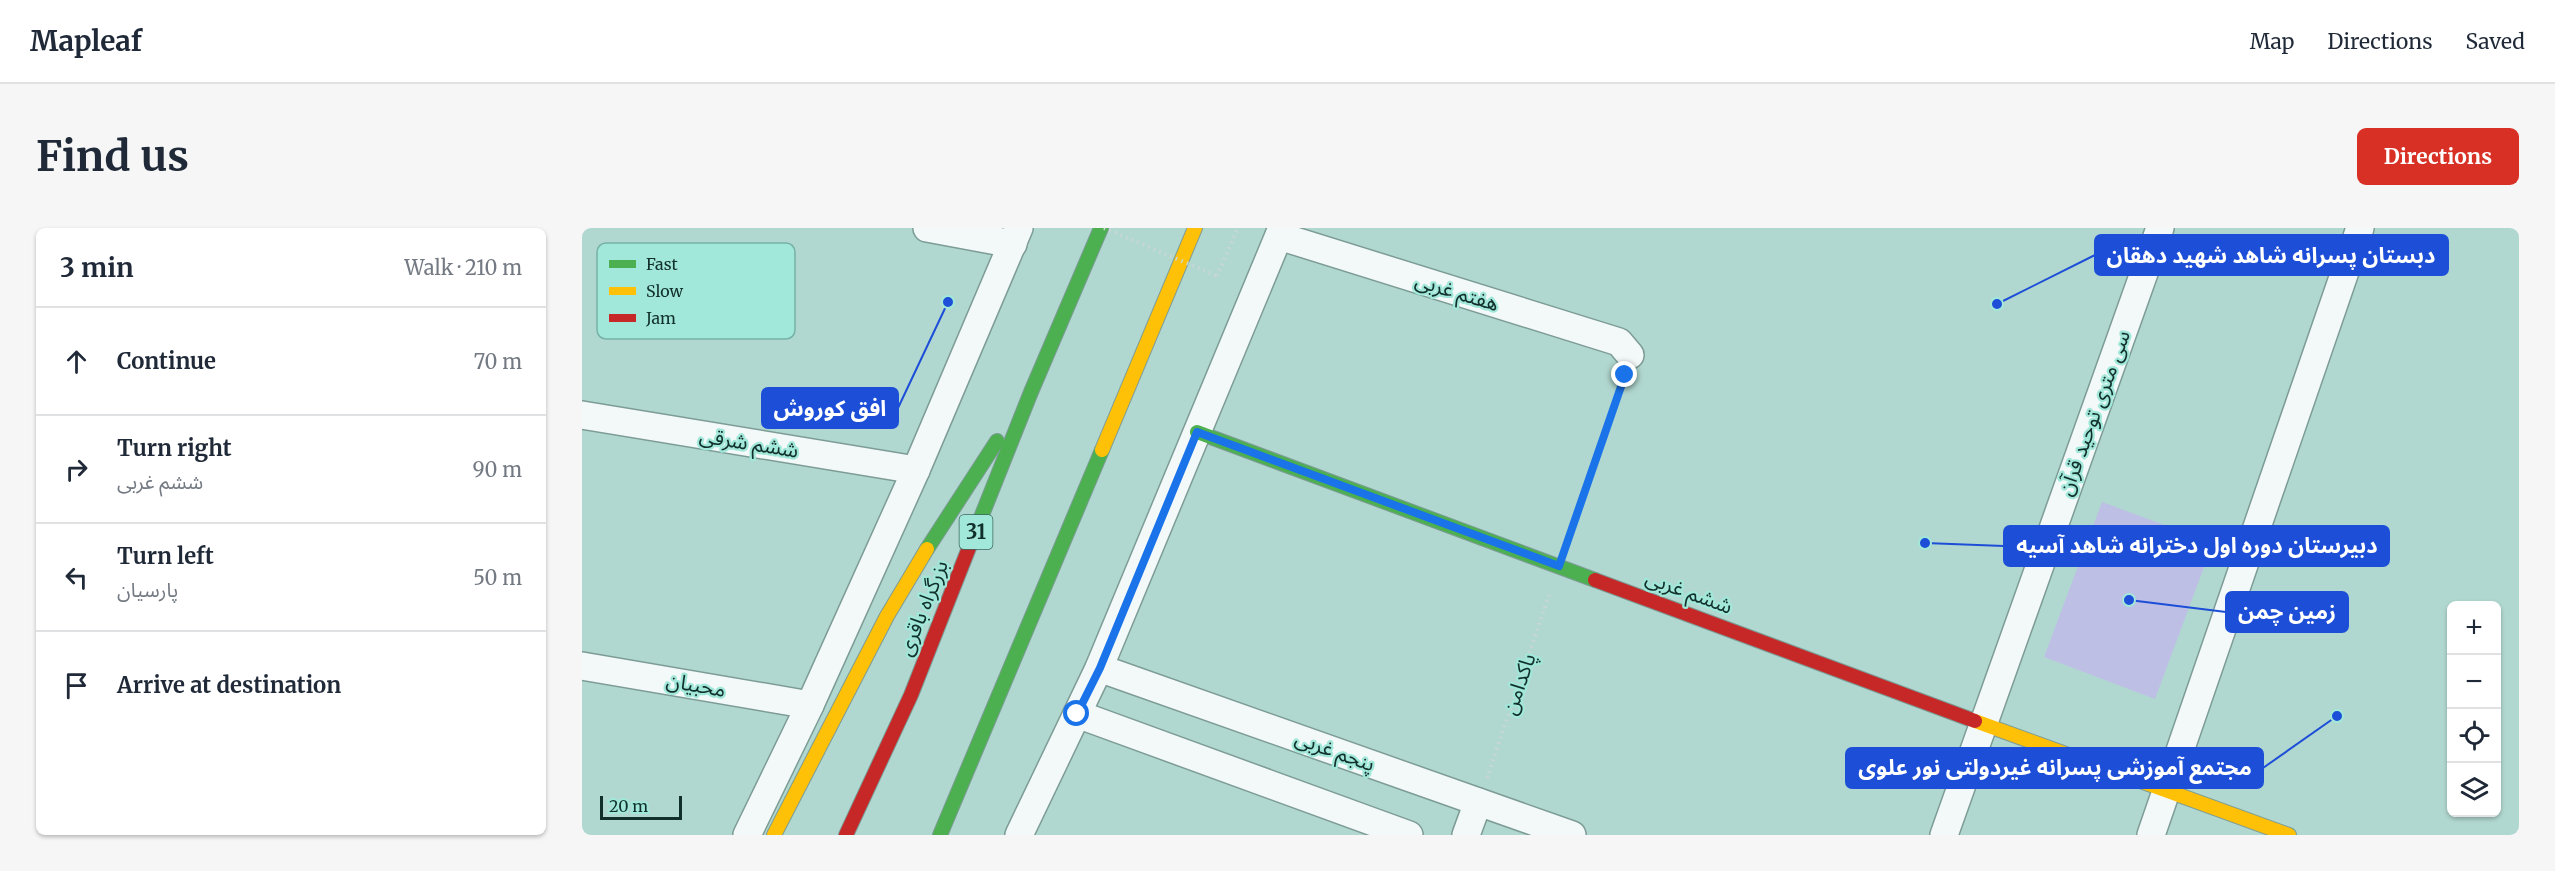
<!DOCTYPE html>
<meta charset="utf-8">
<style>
:root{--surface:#fff;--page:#f6f6f7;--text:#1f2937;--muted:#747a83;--line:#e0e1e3;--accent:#d93025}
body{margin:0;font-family:Merriweather,"Noto Sans Arabic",serif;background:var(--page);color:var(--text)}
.controls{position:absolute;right:18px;bottom:18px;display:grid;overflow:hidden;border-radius:9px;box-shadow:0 2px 4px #0004}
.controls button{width:54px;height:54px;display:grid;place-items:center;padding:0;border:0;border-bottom:2px solid var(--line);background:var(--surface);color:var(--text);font:30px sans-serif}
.scale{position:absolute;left:18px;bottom:15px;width:82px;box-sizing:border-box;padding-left:6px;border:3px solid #12302b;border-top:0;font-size:16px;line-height:21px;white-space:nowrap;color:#12302b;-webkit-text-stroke:4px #a1e8da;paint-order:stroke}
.stop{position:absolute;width:18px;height:18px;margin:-14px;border:4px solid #1a73e8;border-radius:50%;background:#fff}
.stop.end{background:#1a73e8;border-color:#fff;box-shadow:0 2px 6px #0008}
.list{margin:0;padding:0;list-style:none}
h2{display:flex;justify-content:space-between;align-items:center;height:78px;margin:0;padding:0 24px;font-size:26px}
h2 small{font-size:20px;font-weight:400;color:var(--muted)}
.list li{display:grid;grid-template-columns:39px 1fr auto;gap:18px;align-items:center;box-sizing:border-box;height:108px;padding:0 24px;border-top:2px solid var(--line)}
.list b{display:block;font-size:22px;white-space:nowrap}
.list p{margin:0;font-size:20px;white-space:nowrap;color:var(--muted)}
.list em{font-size:20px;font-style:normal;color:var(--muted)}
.icon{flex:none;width:33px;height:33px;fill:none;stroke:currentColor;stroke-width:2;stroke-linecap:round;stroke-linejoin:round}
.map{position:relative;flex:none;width:1937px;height:607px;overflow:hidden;border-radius:9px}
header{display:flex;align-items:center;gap:36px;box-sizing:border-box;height:84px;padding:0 30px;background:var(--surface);border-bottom:2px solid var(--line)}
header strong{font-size:28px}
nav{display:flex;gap:33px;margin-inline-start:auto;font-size:21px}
.intro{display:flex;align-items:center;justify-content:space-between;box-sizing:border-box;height:144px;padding:0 36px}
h1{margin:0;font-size:42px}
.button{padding:15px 27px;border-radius:9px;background:var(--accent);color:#fff;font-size:21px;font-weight:700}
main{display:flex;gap:36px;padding:0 36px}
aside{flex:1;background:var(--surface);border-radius:9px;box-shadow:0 2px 4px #0004}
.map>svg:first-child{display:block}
.pitch{fill:#bdbfe5}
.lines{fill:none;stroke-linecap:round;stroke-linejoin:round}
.street-casing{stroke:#7d9c96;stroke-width:30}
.fast-casing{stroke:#7d9c96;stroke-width:16}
.slow-casing{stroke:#7d9c96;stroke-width:16}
.jam-casing{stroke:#7d9c96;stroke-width:16}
.path{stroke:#cad7d4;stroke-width:4;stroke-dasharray:1.5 4.5;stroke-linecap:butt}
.street{stroke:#f3f9f8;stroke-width:27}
.fast{stroke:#4caf50;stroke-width:14}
.slow{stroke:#ffc107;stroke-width:14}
.jam{stroke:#c62828;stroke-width:14}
.path-bridge{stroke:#cad7d4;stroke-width:4;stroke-dasharray:1.5 4.5;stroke-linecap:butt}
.route{stroke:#1a73e8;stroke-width:8}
.labels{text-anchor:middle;stroke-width:4.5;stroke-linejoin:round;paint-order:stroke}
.shield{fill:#a1e8da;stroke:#3d6760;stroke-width:1.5}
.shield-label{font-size:20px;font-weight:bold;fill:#12302b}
.street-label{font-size:21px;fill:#12302b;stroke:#a1e8da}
.key{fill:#a1e8da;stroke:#76b1a6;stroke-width:1.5}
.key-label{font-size:16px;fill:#12302b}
.leader{fill:none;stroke:#1d4ed8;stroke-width:2}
.callout-dot{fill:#1d4ed8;stroke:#a1e8da;stroke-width:2}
.callout{fill:#1d4ed8;stroke:#1d4ed8;stroke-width:2}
.callout-label{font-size:22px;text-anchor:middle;font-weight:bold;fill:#fff}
</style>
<header>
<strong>Mapleaf</strong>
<nav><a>Map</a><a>Directions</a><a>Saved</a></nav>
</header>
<div class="intro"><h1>Find us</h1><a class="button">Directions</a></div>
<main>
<aside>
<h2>3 min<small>Walk · 210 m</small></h2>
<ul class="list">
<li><svg class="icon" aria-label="ahead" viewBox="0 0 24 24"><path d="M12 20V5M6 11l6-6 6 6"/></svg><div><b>Continue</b></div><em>70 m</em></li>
<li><svg class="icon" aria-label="right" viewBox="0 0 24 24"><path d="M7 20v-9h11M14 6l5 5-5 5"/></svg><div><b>Turn right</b><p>ششم غربی</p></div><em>90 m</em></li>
<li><svg class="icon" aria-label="left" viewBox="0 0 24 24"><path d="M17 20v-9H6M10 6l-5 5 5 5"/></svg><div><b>Turn left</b><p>پارسیان</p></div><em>50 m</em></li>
<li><svg class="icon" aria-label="arrive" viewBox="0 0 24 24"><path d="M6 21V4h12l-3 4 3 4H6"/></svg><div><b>Arrive at destination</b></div></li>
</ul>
</aside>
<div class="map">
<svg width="1937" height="607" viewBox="0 0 1937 607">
<rect width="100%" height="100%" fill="#b1d8d0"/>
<polygon class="pitch" points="1520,274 1631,315 1573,471 1462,429"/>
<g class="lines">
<defs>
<g id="street">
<polyline points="345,0 431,16"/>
<polyline points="697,8 1037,114 1048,127"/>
<polyline points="0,187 334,242"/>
<polyline points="0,438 228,477"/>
<polyline points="517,440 990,607"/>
<polyline points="495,486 827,607"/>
<polyline points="165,607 228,477 334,242 437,0"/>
<polyline points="437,607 517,440 700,0"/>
<polyline points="884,607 896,574"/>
<polyline points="1362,607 1578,0"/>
<polyline points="1569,607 1778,0"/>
</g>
<g id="fast">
<polyline points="615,204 1013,352"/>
<polyline points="394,302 449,164 519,0"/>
<polyline points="345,321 415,213"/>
<polyline points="358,607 520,222"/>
</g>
<g id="slow">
<polyline points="520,222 613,0"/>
<polyline points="1393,493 1707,607"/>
<polyline points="192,607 305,388 345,321"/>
</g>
<g id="jam">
<polyline points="1013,352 1393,493"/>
<polyline points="264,607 329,467 394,302"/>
</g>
</defs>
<use href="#street" class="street-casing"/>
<use href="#fast" class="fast-casing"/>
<use href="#slow" class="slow-casing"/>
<use href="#jam" class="jam-casing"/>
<g class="path">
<polyline points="635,48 656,0"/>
<polyline points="986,311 1042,151"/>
<polyline points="905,550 967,367"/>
</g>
<use href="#street" class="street"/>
<use href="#fast" class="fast"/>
<use href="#slow" class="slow"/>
<use href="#jam" class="jam"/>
<polyline class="path-bridge" points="522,0 635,48"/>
</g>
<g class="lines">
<polyline class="route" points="495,486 518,440 615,204 977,338 1043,147"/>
</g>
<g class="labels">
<rect class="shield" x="377.5" y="287" width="33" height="34" rx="4.5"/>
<g class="shield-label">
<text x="394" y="311">31</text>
</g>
<g class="street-label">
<text transform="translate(875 64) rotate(17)" y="7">هفتم غربی</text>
<text transform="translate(1512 185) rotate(-70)" y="7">سی متری توحید قرآن</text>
<text transform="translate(167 215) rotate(9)" y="7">ششم شرقی</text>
<text transform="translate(1107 364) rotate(20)" y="7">ششم غربی</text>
<text transform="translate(341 380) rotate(-68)" y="7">بزرگراه باقری</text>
<text transform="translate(937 456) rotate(-71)" y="7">پاکدامن</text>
<text transform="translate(114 457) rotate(10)" y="7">محبیان</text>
<text transform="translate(753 523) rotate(20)" y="7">پنجم غربی</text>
</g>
</g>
<rect x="15" y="15" width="198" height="96" rx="9" class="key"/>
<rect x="27" y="32" width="27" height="8" fill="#4caf50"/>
<rect x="27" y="59" width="27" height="8" fill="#ffc107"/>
<rect x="27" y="86" width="27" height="8" fill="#c62828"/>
<g class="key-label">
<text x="64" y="42">Fast</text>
<text x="64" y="69">Slow</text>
<text x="64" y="96">Jam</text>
</g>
<path class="leader" d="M1415 76L1513 27M366 74L316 180M1343 315L1422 318M1547 372L1644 384M1755 488L1681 540"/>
<g class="callout-dot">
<circle cx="1415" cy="76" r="6"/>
<circle cx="366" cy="74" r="6"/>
<circle cx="1343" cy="315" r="6"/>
<circle cx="1547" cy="372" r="6"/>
<circle cx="1755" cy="488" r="6"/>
</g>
<g class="callout">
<rect x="1513" y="7" width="353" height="40" rx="6"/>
<rect x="180" y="160" width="136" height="40" rx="6"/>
<rect x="1422" y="298" width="385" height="40" rx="6"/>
<rect x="1644" y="364" width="122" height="40" rx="6"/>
<rect x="1264" y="520" width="417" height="40" rx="6"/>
</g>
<g class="callout-label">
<text x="1689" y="35">دبستان پسرانه شاهد شهید دهقان</text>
<text x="248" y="188">افق کوروش</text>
<text x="1615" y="325">دبیرستان دوره اول دخترانه شاهد آسیه</text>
<text x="1705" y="391">زمین چمن</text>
<text x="1473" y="547">مجتمع آموزشی پسرانه غیردولتی نور علوی</text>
</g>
</svg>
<div class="controls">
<button>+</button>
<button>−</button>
<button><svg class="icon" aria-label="locate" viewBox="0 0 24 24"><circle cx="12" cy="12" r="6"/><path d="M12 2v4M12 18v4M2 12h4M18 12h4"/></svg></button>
<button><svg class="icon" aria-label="layers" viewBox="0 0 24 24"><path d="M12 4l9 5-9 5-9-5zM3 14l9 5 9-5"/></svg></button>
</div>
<div class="scale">20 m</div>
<div class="stop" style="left:495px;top:486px"></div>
<div class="stop end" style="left:1043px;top:147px"></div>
</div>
</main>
